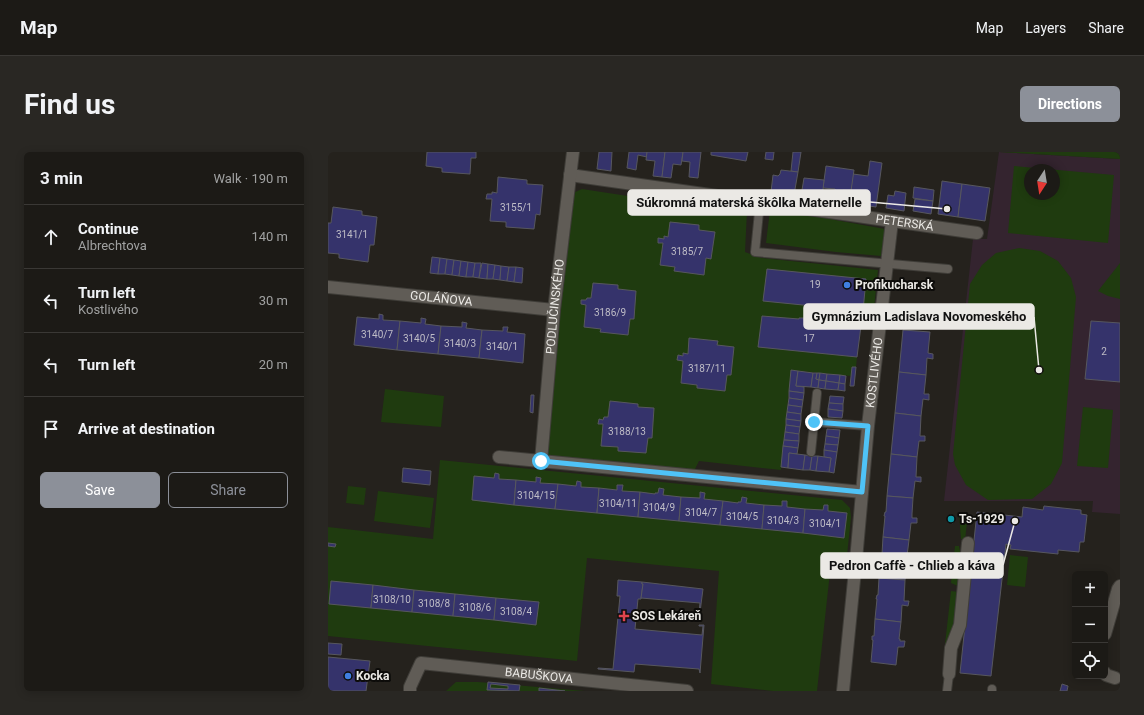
<!DOCTYPE html>
<meta charset="utf-8">
<style>
:root{--surface:#1c1a16;--page:#292723;--text:#f1f3f6;--muted:#a0a1a1;--line:#3a3835;--accent:#8c9099}
body{margin:0;font-family:Roboto,sans-serif;background:var(--page);color:var(--text)}
.controls{position:absolute;right:12px;bottom:12px;display:grid;overflow:hidden;border-radius:6px;box-shadow:0 2px 10px #0003}
.controls button{width:36px;height:36px;display:grid;place-items:center;padding:0;border:0;border-bottom:1px solid var(--line);background:var(--surface);color:var(--text);font:20px sans-serif}
.compass{position:absolute;left:696px;top:12px;width:36px;height:36px;border-radius:50%;background:var(--surface);box-shadow:0 2px 10px #0003;rotate:192deg}
.stop{position:absolute;width:12px;height:12px;margin:-9px;border:3px solid #4fc3f7;border-radius:50%;background:#fff}
.stop.end{background:#4fc3f7;border-color:#fff;box-shadow:0 1px 4px #0008}
.list{margin:0;padding:0;list-style:none}
h2{display:flex;justify-content:space-between;align-items:center;height:52px;margin:0;padding:0 16px;font-size:17px}
h2 small{font-size:13px;font-weight:400;color:var(--muted)}
.list li{display:grid;grid-template-columns:26px 1fr auto;gap:12px;align-items:center;box-sizing:border-box;height:64px;padding:0 16px;border-top:1px solid var(--line)}
.list b{display:block;font-size:15px;white-space:nowrap}
.list p{margin:0;font-size:13px;white-space:nowrap;color:var(--muted)}
.list em{font-size:13px;font-style:normal;color:var(--muted)}
.actions{display:flex;gap:8px;padding:12px 16px}
.actions a{flex:1;padding:9px 0;border:1px solid var(--accent);border-radius:6px;text-align:center;font-size:14px;color:var(--accent)}
.actions .main{background:var(--accent);color:#fff}
.icon{flex:none;width:22px;height:22px;fill:none;stroke:currentColor;stroke-width:2;stroke-linecap:round;stroke-linejoin:round}
.map{position:relative;flex:none;width:792px;height:539px;overflow:hidden;border-radius:6px}
header{display:flex;align-items:center;gap:24px;box-sizing:border-box;height:56px;padding:0 20px;background:var(--surface);border-bottom:1px solid var(--line)}
header strong{font-size:19px}
nav{display:flex;gap:22px;margin-inline-start:auto;font-size:14px}
.intro{display:flex;align-items:center;justify-content:space-between;box-sizing:border-box;height:96px;padding:0 24px}
h1{margin:0;font-size:28px}
.button{padding:10px 18px;border-radius:6px;background:var(--accent);color:#fff;font-size:14px;font-weight:700}
main{display:flex;gap:24px;padding:0 24px}
aside{flex:1;background:var(--surface);border-radius:6px;box-shadow:0 2px 10px #0003}
.map>svg:first-child{display:block}
.education{fill:#34242f;fill-rule:evenodd}
.green{fill:#1f3b0f;fill-rule:evenodd}
.building{fill:#35336b;stroke:#57575e;fill-rule:evenodd}
.lines{fill:none;stroke-linecap:round;stroke-linejoin:round}
.service-casing{stroke:#3f3d38;stroke-width:10}
.minor-casing{stroke:#3f3d38;stroke-width:14}
.service{stroke:#605c56;stroke-width:8}
.minor{stroke:#605c56;stroke-width:12}
.route{stroke:#4fc3f7;stroke-width:5}
.shop-dot{fill:#3f7fe0;stroke:#0d0c0a;stroke-width:1.5}
.culture-dot{fill:#0f9aa8;stroke:#0d0c0a;stroke-width:1.5}
.health-dot{fill:#e0444e;stroke:#0d0c0a;stroke-width:1.5}
.labels{text-anchor:middle;stroke-width:4;stroke-linejoin:round;paint-order:stroke}
.number-label{font-size:10px;fill:#bebcc6}
.street-label{font-size:12px;fill:#ebe9e5;stroke:#0d0c0a}
.poi-label{font-size:12px;font-weight:bold;fill:#ebe9e5;stroke:#0d0c0a;text-anchor:start}
.leader{fill:none;stroke:#ebe9e5;stroke-width:1.5}
.callout-dot{fill:#ebe9e5;stroke:#0d0c0a;stroke-width:1.5}
.callout{fill:#ebe9e5;stroke:#ebe9e5;stroke-width:1.5}
.callout-label{font-size:13px;text-anchor:middle;font-weight:bold;fill:#111}
</style>
<header>
<strong>Map</strong>
<nav><a>Map</a><a>Layers</a><a>Share</a></nav>
</header>
<div class="intro"><h1>Find us</h1><a class="button">Directions</a></div>
<main>
<aside>
<h2>3 min<small>Walk · 190 m</small></h2>
<ul class="list">
<li><svg class="icon" aria-label="ahead" viewBox="0 0 24 24"><path d="M12 20V5M6 11l6-6 6 6"/></svg><div><b>Continue</b><p>Albrechtova</p></div><em>140 m</em></li>
<li><svg class="icon" aria-label="left" viewBox="0 0 24 24"><path d="M17 20v-9H6M10 6l-5 5 5 5"/></svg><div><b>Turn left</b><p>Kostlivého</p></div><em>30 m</em></li>
<li><svg class="icon" aria-label="left" viewBox="0 0 24 24"><path d="M17 20v-9H6M10 6l-5 5 5 5"/></svg><div><b>Turn left</b></div><em>20 m</em></li>
<li><svg class="icon" aria-label="arrive" viewBox="0 0 24 24"><path d="M6 21V4h12l-3 4 3 4H6"/></svg><div><b>Arrive at destination</b></div></li>
</ul>
<div class="actions"><a class="main">Save</a><a>Share</a></div>
</aside>
<div class="map">
<svg width="792" height="539" viewBox="0 0 792 539">
<rect width="100%" height="100%" fill="#25221d"/>
<path class="education" d="M671 0 792 7V362L764 360 765 349H616L645 87H659ZM702 18H726V42H702Z"/>
<g class="green">
<polygon points="671,0 792,0 792,7"/>
<path d="M686 14 786 23 780 91 680 81ZM702 18H726V42H702Z"/>
<polygon points="254,37 372,55 375,45 399,48 419,59 417,100 433,106 550,118 544,176 434,164 431,195 529,205 528,215 524,215 523,224 463,218 453,318 371,309 366,319 218,305 243,42"/>
<polygon points="442,58 496,66 557,77 553,104 508,100 438,91"/>
<polygon points="691,96 712,99 730,109 743,126 748,145 734,311 723,332 704,347 660,348 638,333 627,313 625,302 642,132 654,113 668,101"/>
<polygon points="792,111 792,147 780,144 770,139"/>
<polygon points="57,237 116,244 113,275 53,270"/>
<polygon points="755,255 785,258 780,316 749,314"/>
<polygon points="112,308 514,348 522,356 523,365 518,413 503,411 489,539 445,539 383,532 391,419 259,406 249,509 0,484 0,375 105,387"/>
<polygon points="20,334 38,336 36,353 18,351"/>
<polygon points="50,339 106,346 102,376 46,369"/>
<polygon points="631,361 640,362 637,388 633,387"/>
<polygon points="627,394 631,394 635,414 632,435 623,431"/>
<polygon points="682,403 700,405 697,435 679,433"/>
<polygon points="623,439 631,440 629,466 620,492 617,492"/>
<polygon points="128,530 150,530 257,539 118,539"/>
</g>
<g class="building">
<polygon points="99,0 148,0 148,6 143,6 142,22 114,20 114,16 98,14"/>
<polygon points="271,0 284,0 283,19 269,17"/>
<polygon points="301,0 319,0 319,5 310,3 308,18 299,16"/>
<polygon points="319,0 337,0 334,25 325,24 327,9 318,8"/>
<polygon points="337,0 355,0 353,13 345,12 343,26 334,25"/>
<polygon points="355,0 373,0 370,26 361,25 362,10 354,9"/>
<polygon points="383,0 420,0 418,9 383,3"/>
<polygon points="438,0 446,0 445,8 437,7"/>
<polygon points="465,0 473,0 470,20 463,19"/>
<polygon points="542,9 554,11 548,55 521,51 525,22 540,24"/>
<polygon points="498,14 526,18 523,39 515,38 512,41 509,41 507,37 495,36"/>
<polygon points="453,18 470,20 466,43 443,40 445,23 450,24 452,22"/>
<polygon points="170,25 199,28 199,32 215,33 212,63 208,62 206,77 178,75 178,70 162,69 164,47 158,47 159,42 164,42 164,40 169,41"/>
<polygon points="476,26 496,28 494,47 473,44"/>
<polygon points="614,29 634,32 630,65 610,62"/>
<polygon points="634,32 662,36 657,69 630,65"/>
<polygon points="586,35 606,38 605,49 585,46"/>
<polygon points="567,39 578,41 576,59 558,56 560,43 566,44"/>
<polygon points="587,47 605,49 603,62 585,59"/>
<polygon points="5,55 34,59 34,63 49,65 46,93 42,93 40,110 11,106 11,102 0,101 0,71 3,71"/>
<polygon points="342,70 371,73 371,78 387,80 383,107 378,106 376,123 346,119 347,115 332,113 335,91 330,91 330,86 336,87 336,84 340,85"/>
<polygon points="104,105 112,106 110,122 102,121"/>
<polygon points="112,106 119,107 117,122 110,122"/>
<polygon points="119,107 126,108 124,123 117,122"/>
<polygon points="126,108 133,109 131,124 124,123"/>
<polygon points="133,109 140,110 138,125 131,124"/>
<polygon points="140,110 147,111 145,125 138,125"/>
<polygon points="147,111 153,111 151,126 145,125"/>
<polygon points="154,111 160,112 159,127 151,126"/>
<polygon points="160,112 167,113 165,127 159,127"/>
<polygon points="167,113 173,114 172,128 165,127"/>
<polygon points="173,114 181,115 179,129 172,128"/>
<polygon points="181,115 188,115 186,130 179,129"/>
<polygon points="188,115 195,116 194,131 186,130"/>
<polygon points="439,117 538,127 535,159 435,149"/>
<polygon points="265,131 290,133 290,137 308,139 306,167 302,167 300,183 272,180 273,177 256,175 258,153 253,152 253,148 258,148 259,146 263,146"/>
<polygon points="51,162 55,163 55,168 72,169 69,198 26,193 29,165 51,167"/>
<polygon points="434,164 471,167 471,166 476,166 476,168 533,174 529,205 430,195"/>
<polygon points="93,166 98,167 97,172 113,174 110,202 69,198 72,169 93,171"/>
<polygon points="763,169 792,171 792,230 757,227"/>
<polygon points="134,170 139,171 138,176 154,178 151,206 110,202 113,174 134,175"/>
<polygon points="175,175 180,175 179,180 197,182 195,211 151,206 154,178 175,179"/>
<polygon points="575,178 602,180 600,201 605,202 605,207 599,206 598,223 571,220"/>
<polygon points="361,186 390,189 389,193 406,195 403,223 399,223 397,239 369,236 369,233 353,231 355,209 349,208 350,203 355,204 355,201 360,202"/>
<polygon points="524,215 528,215 526,234 522,234"/>
<polygon points="463,218 470,219 468,234 476,235 476,241 461,239"/>
<polygon points="470,219 485,221 483,235 468,234"/>
<polygon points="571,220 598,223 596,242 601,242 601,248 595,247 593,264 567,261"/>
<polygon points="485,221 489,221 488,227 491,228 490,236 483,235"/>
<polygon points="489,221 492,221 491,228 488,227"/>
<polygon points="492,221 499,222 498,229 491,228"/>
<polygon points="499,222 512,223 511,231 498,229"/>
<polygon points="512,223 518,224 517,232 511,231"/>
<polygon points="491,228 498,229 497,237 490,236"/>
<polygon points="498,229 511,231 510,238 497,237"/>
<polygon points="511,231 517,232 517,239 510,238"/>
<polygon points="461,239 476,241 475,248 461,246"/>
<polygon points="203,243 206,243 205,261 202,260"/>
<polygon points="502,244 516,245 515,252 501,251"/>
<polygon points="461,246 475,248 474,255 460,253"/>
<polygon points="282,249 310,252 310,255 326,256 324,286 320,286 318,301 290,299 290,295 273,294 275,272 270,272 271,267 275,268 276,265 280,265"/>
<polygon points="501,251 515,252 515,259 500,257"/>
<polygon points="460,253 474,255 473,262 459,260"/>
<polygon points="500,257 515,259 514,266 500,265"/>
<polygon points="459,260 473,262 473,269 458,267"/>
<polygon points="567,261 593,264 592,284 597,284 597,289 591,289 589,305 563,302"/>
<polygon points="458,267 473,269 472,275 458,273"/>
<polygon points="458,273 472,275 471,282 457,280"/>
<polygon points="499,277 512,278 511,286 498,284"/>
<polygon points="457,280 471,282 471,289 456,288"/>
<polygon points="498,284 511,286 510,293 497,292"/>
<polygon points="456,288 471,289 470,296 455,294"/>
<polygon points="497,292 510,293 509,300 496,298"/>
<polygon points="455,294 470,296 469,302 461,301 460,316 453,315"/>
<polygon points="496,298 509,300 506,321 501,320 503,306 496,305"/>
<polygon points="461,301 477,303 475,318 460,316"/>
<polygon points="563,302 589,305 588,325 593,325 593,330 587,329 585,346 559,344"/>
<polygon points="477,303 484,304 482,318 475,318"/>
<polygon points="484,304 490,304 488,319 482,318"/>
<polygon points="490,304 503,306 501,320 488,319"/>
<polygon points="75,316 103,319 102,333 74,330"/>
<polygon points="167,321 171,322 171,327 188,328 186,353 144,348 146,324 166,326"/>
<polygon points="208,325 213,326 212,331 230,332 227,357 186,353 188,328 208,330"/>
<polygon points="249,329 253,330 253,335 271,336 269,361 227,357 230,332 248,334"/>
<polygon points="289,333 295,333 294,339 312,340 310,365 269,361 271,336 289,338"/>
<polygon points="331,336 336,337 335,343 353,345 351,369 310,365 312,340 327,342 327,341 330,341"/>
<polygon points="372,340 377,341 376,347 395,349 392,373 351,369 353,345 372,346"/>
<polygon points="559,344 585,346 584,362 584,366 589,366 589,371 583,371 581,388 555,385 557,364 556,364 557,360 558,360"/>
<polygon points="414,345 419,346 418,351 436,353 434,377 392,373 395,349 410,351 410,350 413,350"/>
<polygon points="454,349 459,349 459,355 477,357 475,381 434,377 436,353 454,354"/>
<polygon points="496,353 500,353 500,359 519,361 516,386 475,381 477,357 495,358"/>
<polygon points="716,354 753,358 753,362 759,363 756,390 752,390 751,400 730,398 730,402 682,397 683,393 678,392 663,524 632,521 649,360 694,365 695,355 715,358"/>
<polygon points="622,363 626,364 625,371 621,370"/>
<polygon points="555,385 581,388 579,404 580,404 580,408 585,408 584,413 579,412 577,428 551,426 553,406 552,406 552,402 554,402"/>
<polygon points="0,391 8,392 7,395 0,394"/>
<polygon points="551,426 577,428 576,449 581,449 580,454 574,453 573,470 547,467 549,447 548,447 549,443 550,443"/>
<polygon points="290,428 314,430 314,432 315,432 313,447 310,447 307,477 374,483 375,474 371,474 371,473 376,473 372,521 371,517 307,512 306,520 270,517 270,516 285,517 292,444 289,444"/>
<polygon points="3,429 45,433 43,456 1,452"/>
<polygon points="314,430 375,437 372,460 371,460 372,451 313,446 315,432 314,432"/>
<polygon points="45,433 86,438 84,460 43,456"/>
<polygon points="86,438 127,442 125,464 84,460"/>
<polygon points="127,442 168,446 166,468 125,464"/>
<polygon points="168,446 211,450 208,473 166,468"/>
<polygon points="547,467 573,470 571,487 572,487 572,489 577,489 576,495 570,495 568,513 543,510 545,488 544,488 544,484 546,484"/>
<polygon points="0,491 14,492 13,503 0,502"/>
<polygon points="0,505 42,509 38,539 0,539"/>
<path d="M160 530 192 533 191 539 159 538ZM163 532 180 534V537L162 536Z"/>
<polygon points="734,532 740,534 739,539 732,539"/>
<polygon points="211,536 237,539 211,539"/>
</g>
<g class="lines">
<defs>
<g id="service">
<polyline points="432,50 427,100 620,117"/>
<polyline points="486,270 540,274"/>
<polyline points="483,300 489,241"/>
<polyline points="619,539 621,522"/>
<polyline points="664,539 664,537"/>
</g>
<g id="minor">
<path id="s1" d="M242 23 649 81"/>
<path id="s2" d="M0 135 226 158"/>
<polyline points="171,305 534,340"/>
<path id="s3" d="M213 309 226 158 245 0"/>
<polyline points="777,482 790,437 792,434"/>
<polyline points="777,521 778,523 787,526"/>
<polyline points="621,522 623,496 632,473 640,391"/>
<path id="s4" d="M82 539V535L93 511 359 539"/>
<path id="s5" d="M515 539 528 408 540 274 564 69"/>
</g>
</defs>
<use href="#service" class="service-casing"/>
<use href="#minor" class="minor-casing"/>
<use href="#service" class="service"/>
<use href="#minor" class="minor"/>
</g>
<g class="lines">
<polyline class="route" points="213,309 534,340 540,274 486,270"/>
</g>
<g class="shop-dot">
<circle cx="519" cy="133" r="4"/>
<circle cx="20" cy="524" r="4"/>
</g>
<circle class="culture-dot" cx="623" cy="367" r="4"/>
<path class="health-dot" d="M294 458h4v4h4v4h-4v4h-4v-4h-4v-4h4z"/>
<g class="labels">
<g class="number-label">
<text x="188" y="59">3155/1</text>
<text x="24" y="86">3141/1</text>
<text x="359" y="103">3185/7</text>
<text x="487" y="136">19</text>
<text x="282" y="164">3186/9</text>
<text x="49" y="186">3140/7</text>
<text x="91" y="190">3140/5</text>
<text x="481" y="190">17</text>
<text x="132" y="195">3140/3</text>
<text x="174" y="198">3140/1</text>
<text x="776" y="203">2</text>
<text x="379" y="220">3187/11</text>
<text x="299" y="283">3188/13</text>
<text x="208" y="347">3104/15</text>
<text x="290" y="355">3104/11</text>
<text x="331" y="359">3104/9</text>
<text x="373" y="364">3104/7</text>
<text x="414" y="368">3104/5</text>
<text x="455" y="372">3104/3</text>
<text x="497" y="375">3104/1</text>
<text x="64" y="451">3108/10</text>
<text x="106" y="455">3108/8</text>
<text x="147" y="459">3108/6</text>
<text x="188" y="463">3108/4</text>
</g>
<g class="street-label">
<text dy="4" stroke="none"><textPath href="#s1" startOffset="338">PETERSKÁ</textPath></text>
<text dy="4" stroke="none"><textPath href="#s2" startOffset="114">GOLÁŇOVA</textPath></text>
<text dy="4" stroke="none"><textPath href="#s3" startOffset="155">PODLUČINSKÉHO</textPath></text>
<text dy="4" stroke="none"><textPath href="#s5" startOffset="320">KOSTLIVÉHO</textPath></text>
<text dy="4" stroke="none"><textPath href="#s4" startOffset="149">BABUŠKOVA</textPath></text>
</g>
<g class="poi-label">
<text x="527" y="137">Profikuchar.sk</text>
<text x="631" y="371">Ts-1929</text>
<text x="304" y="468">SOS Lekáreň</text>
<text x="28" y="528">Kocka</text>
</g>
</g>
<path class="leader" d="M619 57L542 50M711 218L706 165M687 369L675 413"/>
<g class="callout-dot">
<circle cx="619" cy="57" r="4"/>
<circle cx="711" cy="218" r="4"/>
<circle cx="687" cy="369" r="4"/>
</g>
<g class="callout">
<rect x="300" y="38" width="242" height="25" rx="4"/>
<rect x="476" y="152" width="230" height="25" rx="4"/>
<rect x="493" y="401" width="182" height="25" rx="4"/>
</g>
<g class="callout-label">
<text x="421" y="55">Súkromná materská škôlka Maternelle</text>
<text x="591" y="169">Gymnázium Ladislava Novomeského</text>
<text x="584" y="418">Pedron Caffè - Chlieb a káva</text>
</g>
</svg>
<div class="controls">
<button>+</button>
<button>−</button>
<button><svg class="icon" aria-label="locate" viewBox="0 0 24 24"><circle cx="12" cy="12" r="6"/><path d="M12 2v4M12 18v4M2 12h4M18 12h4"/></svg></button>
</div>
<svg class="compass" viewBox="-18 -18 36 36"><path d="M0-13l5 13h-10z" fill="#e53935"/><path d="M0 13l5-13h-10z" fill="#a0a1a1"/></svg>
<div class="stop" style="left:213px;top:309px"></div>
<div class="stop end" style="left:486px;top:270px"></div>
</div>
</main>
